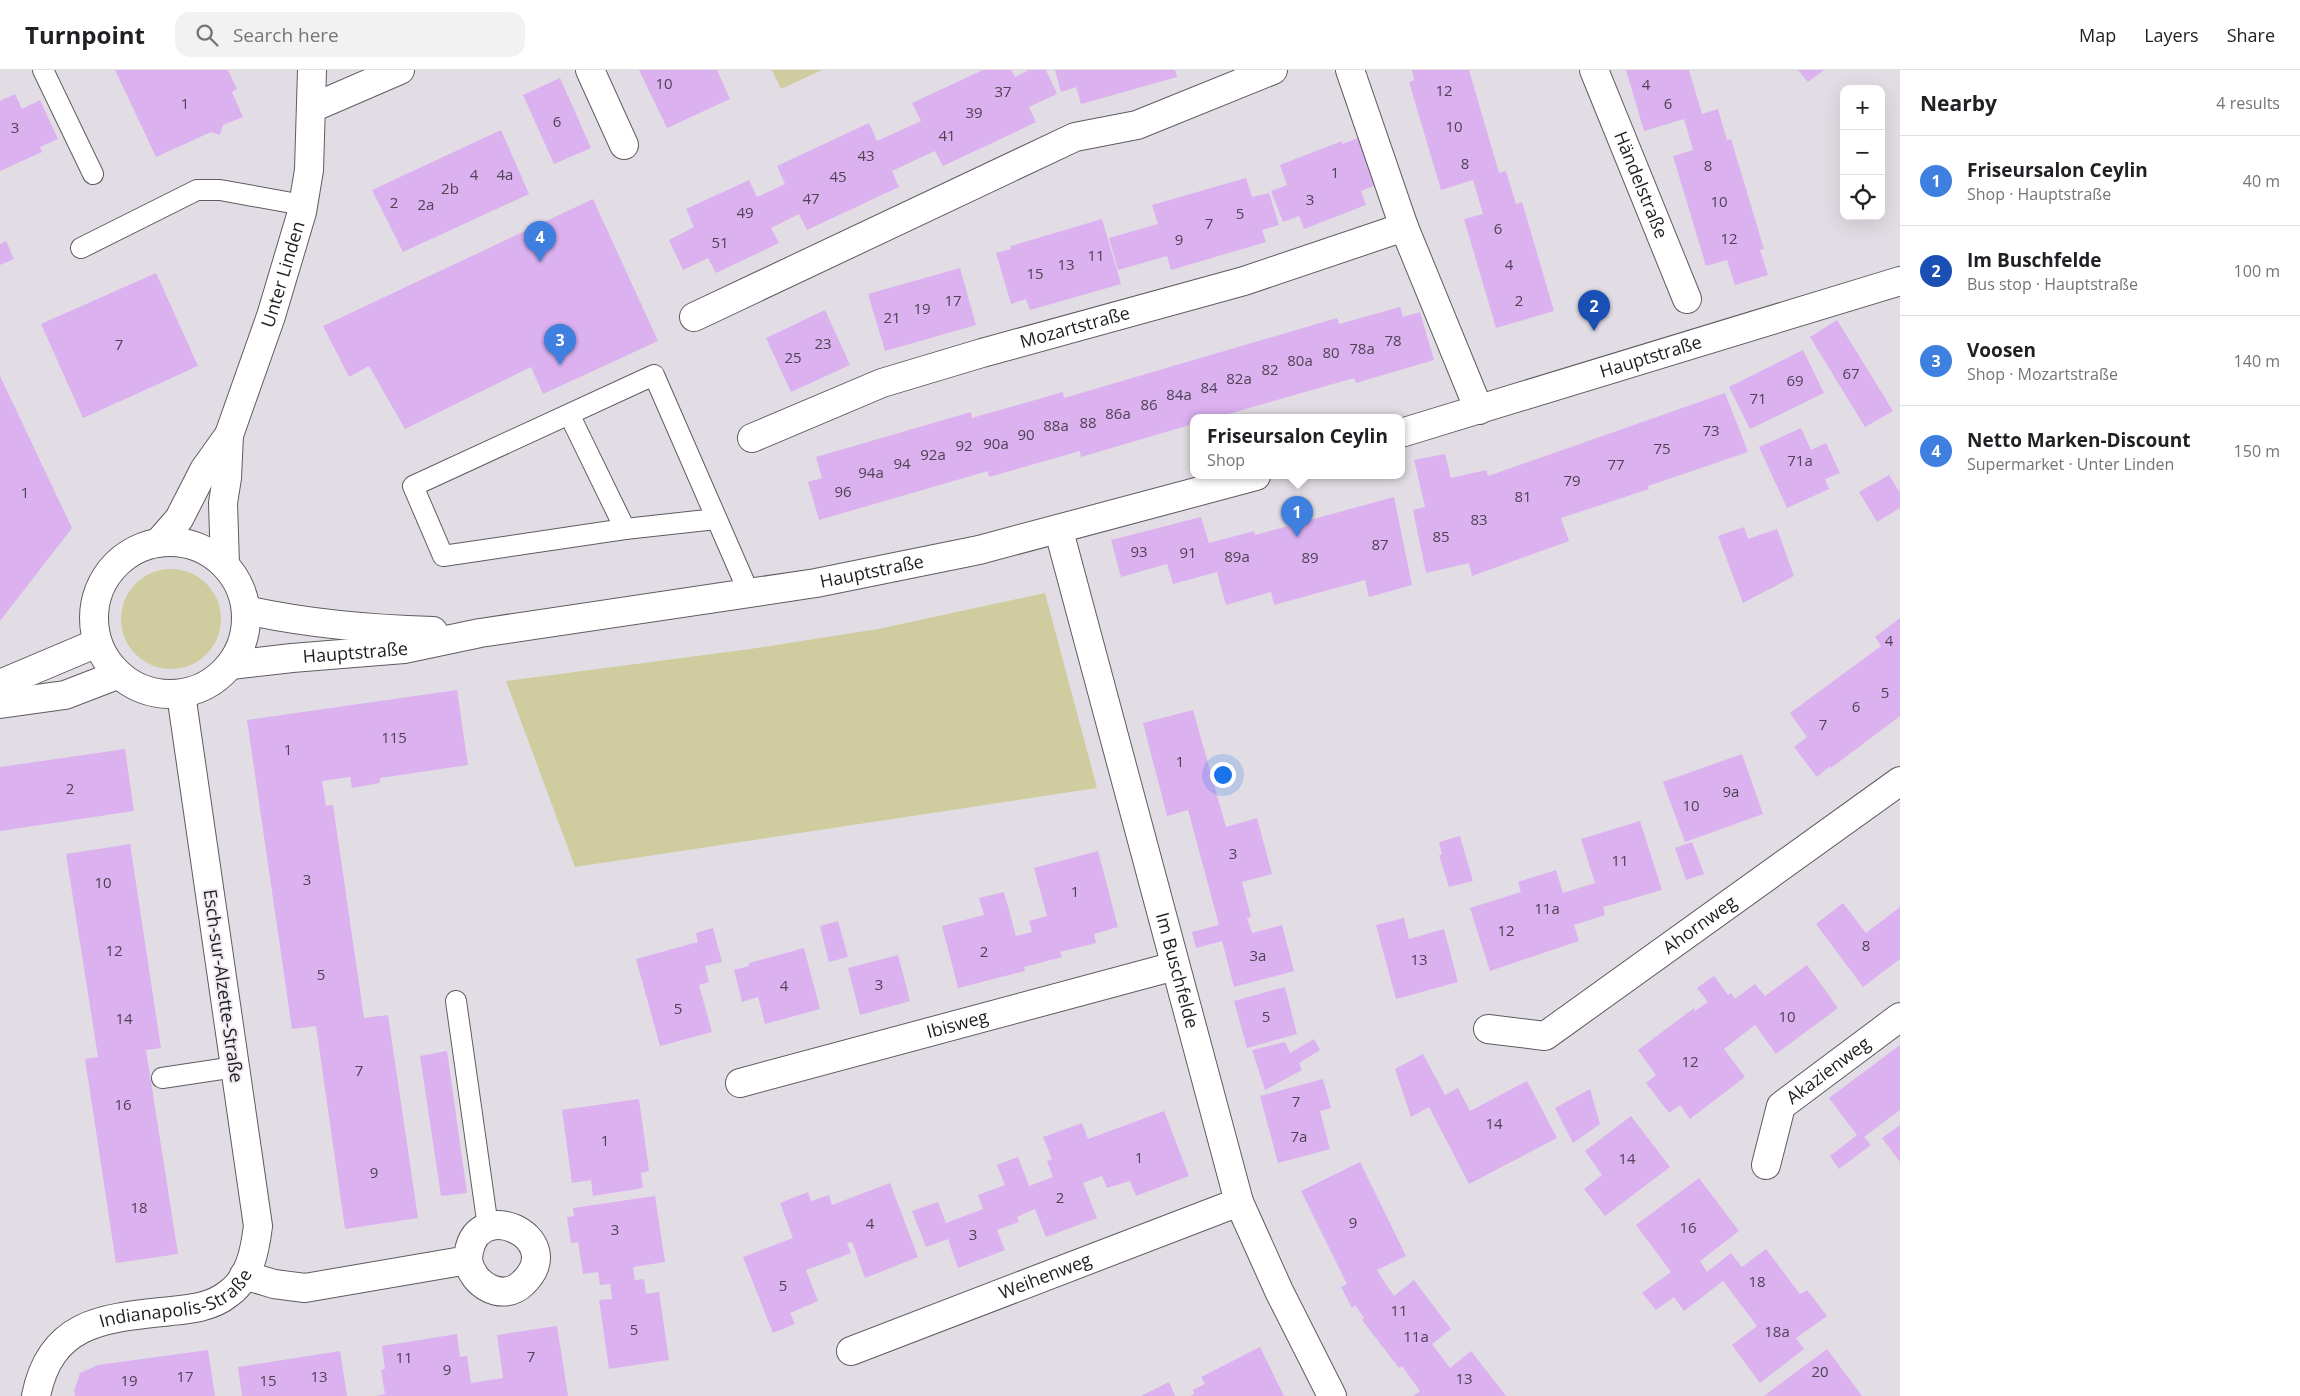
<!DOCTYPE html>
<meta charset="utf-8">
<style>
:root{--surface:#fff;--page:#f2f2f2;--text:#202124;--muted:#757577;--line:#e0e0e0;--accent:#1a73e8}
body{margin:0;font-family:"Open Sans",sans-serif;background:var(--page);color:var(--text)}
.controls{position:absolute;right:15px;top:15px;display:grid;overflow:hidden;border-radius:10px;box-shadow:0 5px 20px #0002}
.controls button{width:45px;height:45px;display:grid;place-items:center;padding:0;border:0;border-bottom:1px solid var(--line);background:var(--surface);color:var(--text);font:25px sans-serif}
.you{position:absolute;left:1222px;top:704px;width:18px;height:18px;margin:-12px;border:4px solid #fff;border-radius:50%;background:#1a73e8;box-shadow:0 0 0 8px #1a73e833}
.badge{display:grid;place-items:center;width:32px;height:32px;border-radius:50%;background:var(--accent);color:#fff;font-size:16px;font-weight:700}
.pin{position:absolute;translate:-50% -41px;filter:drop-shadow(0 1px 2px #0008)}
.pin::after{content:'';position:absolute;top:26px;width:18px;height:15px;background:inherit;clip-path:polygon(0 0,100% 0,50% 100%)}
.popup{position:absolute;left:1190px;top:344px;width:215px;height:65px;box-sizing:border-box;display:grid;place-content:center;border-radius:10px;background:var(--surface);filter:drop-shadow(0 1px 4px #0005);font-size:16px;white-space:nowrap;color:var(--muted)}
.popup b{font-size:19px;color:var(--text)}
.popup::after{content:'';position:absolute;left:50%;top:100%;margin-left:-10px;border:10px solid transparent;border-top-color:var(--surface)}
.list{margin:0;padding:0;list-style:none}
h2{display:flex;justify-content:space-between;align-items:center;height:65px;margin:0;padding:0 20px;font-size:21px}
h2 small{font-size:16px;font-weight:400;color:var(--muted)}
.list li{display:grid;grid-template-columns:32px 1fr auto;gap:15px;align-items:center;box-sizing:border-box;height:90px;padding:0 20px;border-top:1px solid var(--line)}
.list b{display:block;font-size:19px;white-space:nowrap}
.list p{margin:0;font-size:16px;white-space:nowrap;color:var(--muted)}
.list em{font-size:16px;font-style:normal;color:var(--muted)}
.icon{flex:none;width:28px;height:28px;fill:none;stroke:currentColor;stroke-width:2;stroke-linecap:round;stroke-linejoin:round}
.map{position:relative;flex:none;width:1900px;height:1326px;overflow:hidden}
header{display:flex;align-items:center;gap:30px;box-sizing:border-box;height:70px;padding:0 25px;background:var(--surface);border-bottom:1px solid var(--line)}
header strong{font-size:24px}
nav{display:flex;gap:28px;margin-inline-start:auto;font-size:18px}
.search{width:350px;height:45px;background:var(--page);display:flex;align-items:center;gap:12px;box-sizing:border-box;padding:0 18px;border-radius:15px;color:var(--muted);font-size:19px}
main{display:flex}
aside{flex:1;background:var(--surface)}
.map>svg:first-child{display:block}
.green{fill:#cfcd9f}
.building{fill:#dbb1f0}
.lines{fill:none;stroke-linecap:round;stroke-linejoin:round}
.lane-casing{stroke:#5f5b61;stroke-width:22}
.street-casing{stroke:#5f5b61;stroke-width:30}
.secondary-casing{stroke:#5f5b61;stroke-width:30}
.lane{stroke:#fff;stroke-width:20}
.street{stroke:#fff;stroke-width:28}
.secondary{stroke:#fff;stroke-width:28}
.labels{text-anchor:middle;stroke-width:4;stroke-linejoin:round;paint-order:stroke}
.number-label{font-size:15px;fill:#4f4354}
.street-label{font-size:18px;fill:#201e20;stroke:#efeaf1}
</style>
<header>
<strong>Turnpoint</strong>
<div class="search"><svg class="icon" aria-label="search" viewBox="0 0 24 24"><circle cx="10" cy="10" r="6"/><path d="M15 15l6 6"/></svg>Search here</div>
<nav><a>Map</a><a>Layers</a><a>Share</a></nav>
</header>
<main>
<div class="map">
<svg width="1900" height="1326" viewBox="0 0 1900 1326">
<rect width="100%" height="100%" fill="#e2dde4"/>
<g class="green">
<polygon points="772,0 822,0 781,19"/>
<circle cx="171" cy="549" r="50"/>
<polygon points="1045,523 1097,718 575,797 506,611 750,579 878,559"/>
</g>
<g class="building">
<polygon points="115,0 228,0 237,19 232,22 243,47 223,55 220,65 211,62 156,87"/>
<polygon points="639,0 717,0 730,29 667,58"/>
<polygon points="983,0 1011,0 1015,7 1029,0 1046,0 1057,24 1029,37 1036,52 1005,67 943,96 935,81 892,101 899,117 807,160 799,144 771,158 779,173 716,203 708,188 683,200 669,170 694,157 686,139 749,110 757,127 785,114 777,96 869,53 877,71 921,51 912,33"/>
<polygon points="1055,0 1175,0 1177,7 1081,34 1076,17 1061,22"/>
<polygon points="1412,0 1469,0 1499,103 1506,101 1516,134 1522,132 1554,241 1496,258 1464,149 1483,144 1473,110 1441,120 1409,12 1414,10"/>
<polygon points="1626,0 1689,0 1702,44 1718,39 1727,70 1731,69 1764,179 1760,180 1768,205 1735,215 1727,190 1706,196 1673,86 1693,80 1684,49 1644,61"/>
<polygon points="1798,0 1824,0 1808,12"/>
<polygon points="560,8 591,78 554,94 523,25"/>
<polygon points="15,24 22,39 40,30 58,69 40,77 42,82 0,101 0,31"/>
<polygon points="501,60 529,124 403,182 372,120"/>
<polygon points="1358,68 1376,115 1361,121 1366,135 1304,159 1299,146 1283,152 1271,121 1287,115 1280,95 1342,71 1342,74"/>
<polygon points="1246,108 1252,127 1269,123 1279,155 1262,160 1266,172 1171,200 1167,186 1118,200 1109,168 1158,154 1152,135"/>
<polygon points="593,129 658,271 543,324 531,297 405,359 369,296 349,307 323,256"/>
<polygon points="1102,149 1121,214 1030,240 1026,229 1011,234 996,183 1011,179 1011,176"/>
<polygon points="6,171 14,189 0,195 0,174"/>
<polygon points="960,198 976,255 885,281 868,224"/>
<polygon points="156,203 198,296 83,348 41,254"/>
<polygon points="1400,237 1403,247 1420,242 1434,290 1356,313 1354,308 1214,348 1193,348 1193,354 1081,387 1080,381 989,407 988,401 819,450 808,412 822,408 816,387 971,342 972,348 1063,322 1064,328 1337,248 1339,254"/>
<polygon points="825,240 850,295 791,322 766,268"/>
<polygon points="1837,250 1893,341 1865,357 1810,267"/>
<polygon points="1803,280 1824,323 1750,359 1729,317"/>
<polygon points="0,306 72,458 0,551"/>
<polygon points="1725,323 1748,382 1648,416 1649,419 1561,448 1569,471 1472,506 1469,493 1426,503 1413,440 1425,437 1414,390 1445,384 1451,408 1486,400 1488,406"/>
<polygon points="1801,358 1811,380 1826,373 1840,403 1825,409 1829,419 1787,438 1759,377"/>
<polygon points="1889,405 1900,423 1900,438 1877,452 1859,422"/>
<polygon points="1394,427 1412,515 1369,527 1365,510 1274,535 1271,522 1226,535 1217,502 1173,514 1167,494 1121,507 1111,470 1201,447 1209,473 1254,461 1255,465"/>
<polygon points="1744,457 1748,469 1777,459 1794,506 1743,533 1718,466"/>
<polygon points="1900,548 1900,646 1831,698 1830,696 1817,707 1794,677 1807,667 1790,643 1881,576 1875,567"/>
<polygon points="457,620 468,695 380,708 380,713 352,718 350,707 322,711 326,736 333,735 364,948 388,945 418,1148 345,1159 316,956 292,959 247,650"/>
<polygon points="1193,640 1226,757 1257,748 1272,804 1242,812 1251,847 1247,848 1252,863 1282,855 1294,901 1234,917 1222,871 1196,878 1192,862 1219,855 1188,740 1167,746 1143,653"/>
<polygon points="125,679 134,741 0,761 0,697"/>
<polygon points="1742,684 1763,744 1685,772 1663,712"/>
<polygon points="1640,751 1662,820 1603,837 1605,845 1574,855 1579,871 1490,901 1470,838 1521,822 1518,812 1556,800 1563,823 1595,813 1581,769"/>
<polygon points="1460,766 1473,811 1449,817 1439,785 1442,784 1439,772"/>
<polygon points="1692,772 1704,804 1686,810 1675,778"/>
<polygon points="130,774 161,978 146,980 178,1184 116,1193 85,989 98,987 66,784"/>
<polygon points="1098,781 1118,857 1094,864 1096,873 1060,882 1062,887 1024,897 1025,901 958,918 942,856 984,845 979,828 1004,822 1016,866 1032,862 1029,851 1047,846 1034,798"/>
<polygon points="1843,833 1866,863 1900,837 1900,889 1863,917 1816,854"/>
<polygon points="1404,848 1409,869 1444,859 1458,912 1396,929 1376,855"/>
<polygon points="838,851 848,887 829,892 820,856"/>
<polygon points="713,858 722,892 705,896 709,912 699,915 712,962 660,976 636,889 698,872 696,863"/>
<polygon points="804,878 820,939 765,954 758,927 742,932 734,900 749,896 749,893"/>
<polygon points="898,885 910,931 860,945 848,898"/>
<polygon points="1807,895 1838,938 1776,984 1755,955 1724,979 1745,1007 1690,1049 1680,1035 1669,1043 1646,1013 1656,1005 1638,980 1694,938 1695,941 1708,932 1697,918 1714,906 1728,925 1731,923 1735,929 1755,914 1765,926"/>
<polygon points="1285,917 1297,964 1247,978 1234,931"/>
<polygon points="1314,969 1320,980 1299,993 1302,1000 1265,1020 1252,980 1285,972 1290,983"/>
<polygon points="1900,975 1900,1040 1864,1067 1871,1075 1839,1099 1830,1086 1857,1065 1829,1028"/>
<polygon points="447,981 467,1123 441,1126 420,986"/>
<polygon points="1423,984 1445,1025 1458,1018 1470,1041 1527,1011 1557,1068 1469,1114 1429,1037 1411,1047 1395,999"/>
<polygon points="1323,1009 1331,1038 1320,1041 1330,1079 1278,1093 1260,1026"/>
<polygon points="1590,1019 1600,1054 1573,1073 1555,1038"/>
<polygon points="639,1029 649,1101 641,1103 643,1118 593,1126 591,1110 572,1113 562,1040"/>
<polygon points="1164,1041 1189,1106 1136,1126 1130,1111 1107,1118 1102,1106 1083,1113 1097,1148 1046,1167 1035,1139 1017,1147 1019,1152 997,1160 1005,1180 958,1198 948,1169 926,1177 912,1141 938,1132 946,1153 983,1139 978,1125 1005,1115 997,1095 1018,1087 1029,1116 1053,1107 1047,1091 1052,1089 1043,1067 1082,1053 1088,1069"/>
<polygon points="1631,1046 1670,1097 1605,1146 1584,1119 1602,1105 1585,1081"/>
<polygon points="1900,1055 1900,1092 1882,1068"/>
<polygon points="1360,1092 1406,1186 1377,1200 1385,1213 1394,1226 1414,1210 1451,1259 1432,1274 1450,1298 1471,1281 1506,1326 1413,1326 1420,1321 1402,1296 1399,1298 1362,1250 1364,1248 1355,1235 1352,1238 1341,1217 1347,1214 1301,1121"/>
<polygon points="1699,1108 1739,1161 1700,1191 1707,1202 1731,1183 1742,1197 1766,1179 1800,1224 1807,1220 1827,1246 1796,1268 1804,1279 1760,1313 1732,1275 1757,1256 1723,1211 1684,1241 1674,1227 1656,1240 1642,1223 1671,1202 1636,1155"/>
<polygon points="890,1113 918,1187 865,1208 852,1172 847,1173 851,1183 806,1200 818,1231 790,1243 795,1254 773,1263 743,1187 793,1168 780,1133 808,1122 811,1131 829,1125 832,1135"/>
<polygon points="655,1126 665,1192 633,1197 635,1210 644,1209 646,1224 659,1222 669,1290 609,1299 599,1230 612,1229 610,1214 600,1215 598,1202 583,1204 578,1172 571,1173 567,1147 574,1146 573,1138"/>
<polygon points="557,1256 568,1326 376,1326 385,1324 381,1300 385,1299 382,1276 457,1264 460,1287 467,1286 471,1313 503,1308 497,1265"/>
<polygon points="1260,1277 1284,1326 1190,1326 1194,1324 1193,1320 1205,1314 1201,1307"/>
<polygon points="1827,1279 1862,1326 1764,1326"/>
<polygon points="208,1280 215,1326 75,1326 74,1321 80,1303 98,1295"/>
<polygon points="340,1281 347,1326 242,1326 238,1297"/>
<polygon points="1169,1312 1175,1326 1141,1326"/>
</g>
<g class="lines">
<defs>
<g id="lane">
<polyline points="43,0 93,104"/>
<polyline points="81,178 197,120 220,120 303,135"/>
<polyline points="570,346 625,459 443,486 413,416 654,305 749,523"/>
<polyline points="625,459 716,449"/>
<polyline points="456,931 488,1157"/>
<polyline points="162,1008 235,997"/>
</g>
<g id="street">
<polyline points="590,0 624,75"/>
<polyline points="1350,0 1404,157 1479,340"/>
<path id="s1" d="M1594 0 1687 229"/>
<polyline points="312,38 400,0"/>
<polyline points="694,247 1075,67 1137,55 1273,0"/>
<path id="s2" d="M752 368 882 313 982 283 1244 211 1404 157"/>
<path id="s3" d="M1059 461 1239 1132 1279 1221 1332 1326"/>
<polyline points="158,473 179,449 204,400 229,365"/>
<path id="s4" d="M225 495 223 433 227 408 229 365 271 246 302 142 309 100 312 0"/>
<path id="s5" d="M1488 959 1545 966 1900 711"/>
<path id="s6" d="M740 1013 1175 896"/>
<path id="s7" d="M1766 1095 1781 1036 1900 947"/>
<path d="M244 1205 274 1214 305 1218 468 1190C472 1215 503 1233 523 1213 571 1168 471 1121 468 1190"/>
<path id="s8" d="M851 1281 1239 1132"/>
<path id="s9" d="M36 1326C51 1250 106 1248 171 1241 191 1239 212 1237 228 1224 250 1209 255 1180 258 1156L181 624"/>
</g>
<g id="secondary">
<path id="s10" d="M1401 363 1900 211"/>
<circle cx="170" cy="548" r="76"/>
<path d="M246 540C308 554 370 559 433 561"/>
<path id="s11" d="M231 595 292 588 404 579 480 563 816 513 979 480 1256 406"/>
<polyline points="0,614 97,573"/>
<polyline points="0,634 65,625 117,605"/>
</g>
</defs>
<use href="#lane" class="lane-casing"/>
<use href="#street" class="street-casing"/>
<use href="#secondary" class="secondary-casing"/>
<use href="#lane" class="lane"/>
<use href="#street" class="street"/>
<use href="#secondary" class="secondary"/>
</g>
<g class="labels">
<g class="number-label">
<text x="664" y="19">10</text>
<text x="1646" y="20">4</text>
<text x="1444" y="26">12</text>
<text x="1003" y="27">37</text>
<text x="185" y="39">1</text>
<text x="1668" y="39">6</text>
<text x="974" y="48">39</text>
<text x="557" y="57">6</text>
<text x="1454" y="62">10</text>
<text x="15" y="63">3</text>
<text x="947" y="71">41</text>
<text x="866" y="91">43</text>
<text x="1465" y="99">8</text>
<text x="1708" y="101">8</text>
<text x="1335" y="108">1</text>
<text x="474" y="110">4</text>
<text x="505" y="110">4a</text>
<text x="838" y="112">45</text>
<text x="450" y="124">2b</text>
<text x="811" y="134">47</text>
<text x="1310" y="135">3</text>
<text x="1719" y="137">10</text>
<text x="394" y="138">2</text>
<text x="426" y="140">2a</text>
<text x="745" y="148">49</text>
<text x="1240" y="149">5</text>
<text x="1209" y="159">7</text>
<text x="1498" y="164">6</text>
<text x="1729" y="174">12</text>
<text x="1179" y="175">9</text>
<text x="720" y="178">51</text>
<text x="1096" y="191">11</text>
<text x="1066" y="200">13</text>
<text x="1509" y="200">4</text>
<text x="1035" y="209">15</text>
<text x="953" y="236">17</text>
<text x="1519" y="236">2</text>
<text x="922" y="244">19</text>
<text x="892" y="253">21</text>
<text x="1393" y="276">78</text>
<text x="823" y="279">23</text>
<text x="119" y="280">7</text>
<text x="1362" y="284">78a</text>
<text x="1331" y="288">80</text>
<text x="793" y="293">25</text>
<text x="1300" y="296">80a</text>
<text x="1270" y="305">82</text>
<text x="1851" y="309">67</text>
<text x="1239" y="314">82a</text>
<text x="1795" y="316">69</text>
<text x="1209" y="323">84</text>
<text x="1179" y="330">84a</text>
<text x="1758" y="334">71</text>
<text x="1149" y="340">86</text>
<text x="1118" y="349">86a</text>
<text x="1088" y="358">88</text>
<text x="1056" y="361">88a</text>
<text x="1711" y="366">73</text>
<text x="1026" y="370">90</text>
<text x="996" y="379">90a</text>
<text x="964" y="381">92</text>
<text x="1662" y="384">75</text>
<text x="933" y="390">92a</text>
<text x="1800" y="396">71a</text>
<text x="902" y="399">94</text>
<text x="1616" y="400">77</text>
<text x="871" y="408">94a</text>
<text x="1572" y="416">79</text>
<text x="843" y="427">96</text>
<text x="25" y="428">1</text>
<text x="1523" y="432">81</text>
<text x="1479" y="455">83</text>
<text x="1441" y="472">85</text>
<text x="1380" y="480">87</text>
<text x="1139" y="487">93</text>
<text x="1188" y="488">91</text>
<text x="1237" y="492">89a</text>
<text x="1310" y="493">89</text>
<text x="1889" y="576">4</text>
<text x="1885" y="628">5</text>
<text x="1856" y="642">6</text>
<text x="1823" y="660">7</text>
<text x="394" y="673">115</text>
<text x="288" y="685">1</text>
<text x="1180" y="697">1</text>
<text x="70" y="724">2</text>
<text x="1731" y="727">9a</text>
<text x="1691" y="741">10</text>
<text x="1233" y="789">3</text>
<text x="1620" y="796">11</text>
<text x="307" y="815">3</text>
<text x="103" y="818">10</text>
<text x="1075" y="827">1</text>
<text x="1547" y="844">11a</text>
<text x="1506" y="866">12</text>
<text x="1866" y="881">8</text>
<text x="114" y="886">12</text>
<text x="984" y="887">2</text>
<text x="1258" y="891">3a</text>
<text x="1419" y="895">13</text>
<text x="321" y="910">5</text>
<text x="879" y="920">3</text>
<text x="784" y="921">4</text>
<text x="678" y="944">5</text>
<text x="1266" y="952">5</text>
<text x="1787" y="952">10</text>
<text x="124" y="954">14</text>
<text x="1690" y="997">12</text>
<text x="359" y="1006">7</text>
<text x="1296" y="1037">7</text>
<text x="123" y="1040">16</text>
<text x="1494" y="1059">14</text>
<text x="1299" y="1072">7a</text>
<text x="605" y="1076">1</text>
<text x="1139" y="1093">1</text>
<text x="1627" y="1094">14</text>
<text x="374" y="1108">9</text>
<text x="1060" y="1133">2</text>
<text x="139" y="1143">18</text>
<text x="1353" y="1158">9</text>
<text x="870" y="1159">4</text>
<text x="1688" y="1163">16</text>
<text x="615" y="1165">3</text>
<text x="973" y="1170">3</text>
<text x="1757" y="1217">18</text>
<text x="783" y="1221">5</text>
<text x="1399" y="1246">11</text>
<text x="634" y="1265">5</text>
<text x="1777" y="1267">18a</text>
<text x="1416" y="1272">11a</text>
<text x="531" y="1292">7</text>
<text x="404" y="1293">11</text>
<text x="447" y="1305">9</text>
<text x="1820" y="1307">20</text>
<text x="185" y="1312">17</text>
<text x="319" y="1312">13</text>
<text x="1464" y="1314">13</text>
<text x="129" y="1316">19</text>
<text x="268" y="1316">15</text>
</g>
<g class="street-label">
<text dy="6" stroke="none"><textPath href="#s1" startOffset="124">Händelstraße</textPath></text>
<text dy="6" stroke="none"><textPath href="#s4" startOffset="300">Unter Linden</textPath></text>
<text dy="6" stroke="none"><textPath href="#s2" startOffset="342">Mozartstraße</textPath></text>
<text dy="6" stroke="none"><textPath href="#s10" startOffset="261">Hauptstraße</textPath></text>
<text dy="6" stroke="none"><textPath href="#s11" startOffset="648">Hauptstraße</textPath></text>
<text dy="6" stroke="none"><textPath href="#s11" startOffset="125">Hauptstraße</textPath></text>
<text dy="6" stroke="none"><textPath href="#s5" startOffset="248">Ahornweg</textPath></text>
<text dy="6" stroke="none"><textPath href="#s3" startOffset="455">Im Buschfelde</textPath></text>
<text transform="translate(223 916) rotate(82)" y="6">Esch-sur-Alzette-Straße</text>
<text dy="6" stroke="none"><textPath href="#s6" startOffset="225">Ibisweg</textPath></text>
<text dy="6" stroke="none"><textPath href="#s7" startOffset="120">Akazienweg</textPath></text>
<text dy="6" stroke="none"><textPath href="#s8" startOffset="208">Weihenweg</textPath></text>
<text dy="6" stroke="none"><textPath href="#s9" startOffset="185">Indianapolis-Straße</textPath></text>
</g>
</g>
</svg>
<div class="controls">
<button>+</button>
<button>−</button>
<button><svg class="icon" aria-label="locate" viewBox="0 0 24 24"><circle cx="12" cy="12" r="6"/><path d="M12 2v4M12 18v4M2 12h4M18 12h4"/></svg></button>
</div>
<div class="you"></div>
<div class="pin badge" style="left:1297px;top:467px;background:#3f7fe0">1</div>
<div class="popup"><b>Friseursalon Ceylin</b>Shop</div>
<div class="pin badge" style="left:1594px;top:261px;background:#1a4fb4">2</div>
<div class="pin badge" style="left:560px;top:295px;background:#3f7fe0">3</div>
<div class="pin badge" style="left:540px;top:192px;background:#3f7fe0">4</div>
</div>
<aside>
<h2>Nearby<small>4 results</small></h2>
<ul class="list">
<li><span class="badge" style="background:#3f7fe0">1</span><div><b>Friseursalon Ceylin</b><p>Shop · Hauptstraße</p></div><em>40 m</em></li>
<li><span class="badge" style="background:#1a4fb4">2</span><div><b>Im Buschfelde</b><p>Bus stop · Hauptstraße</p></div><em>100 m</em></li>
<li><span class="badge" style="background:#3f7fe0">3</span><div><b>Voosen</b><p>Shop · Mozartstraße</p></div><em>140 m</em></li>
<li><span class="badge" style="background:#3f7fe0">4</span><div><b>Netto Marken-Discount</b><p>Supermarket · Unter Linden</p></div><em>150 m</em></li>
</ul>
</aside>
</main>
